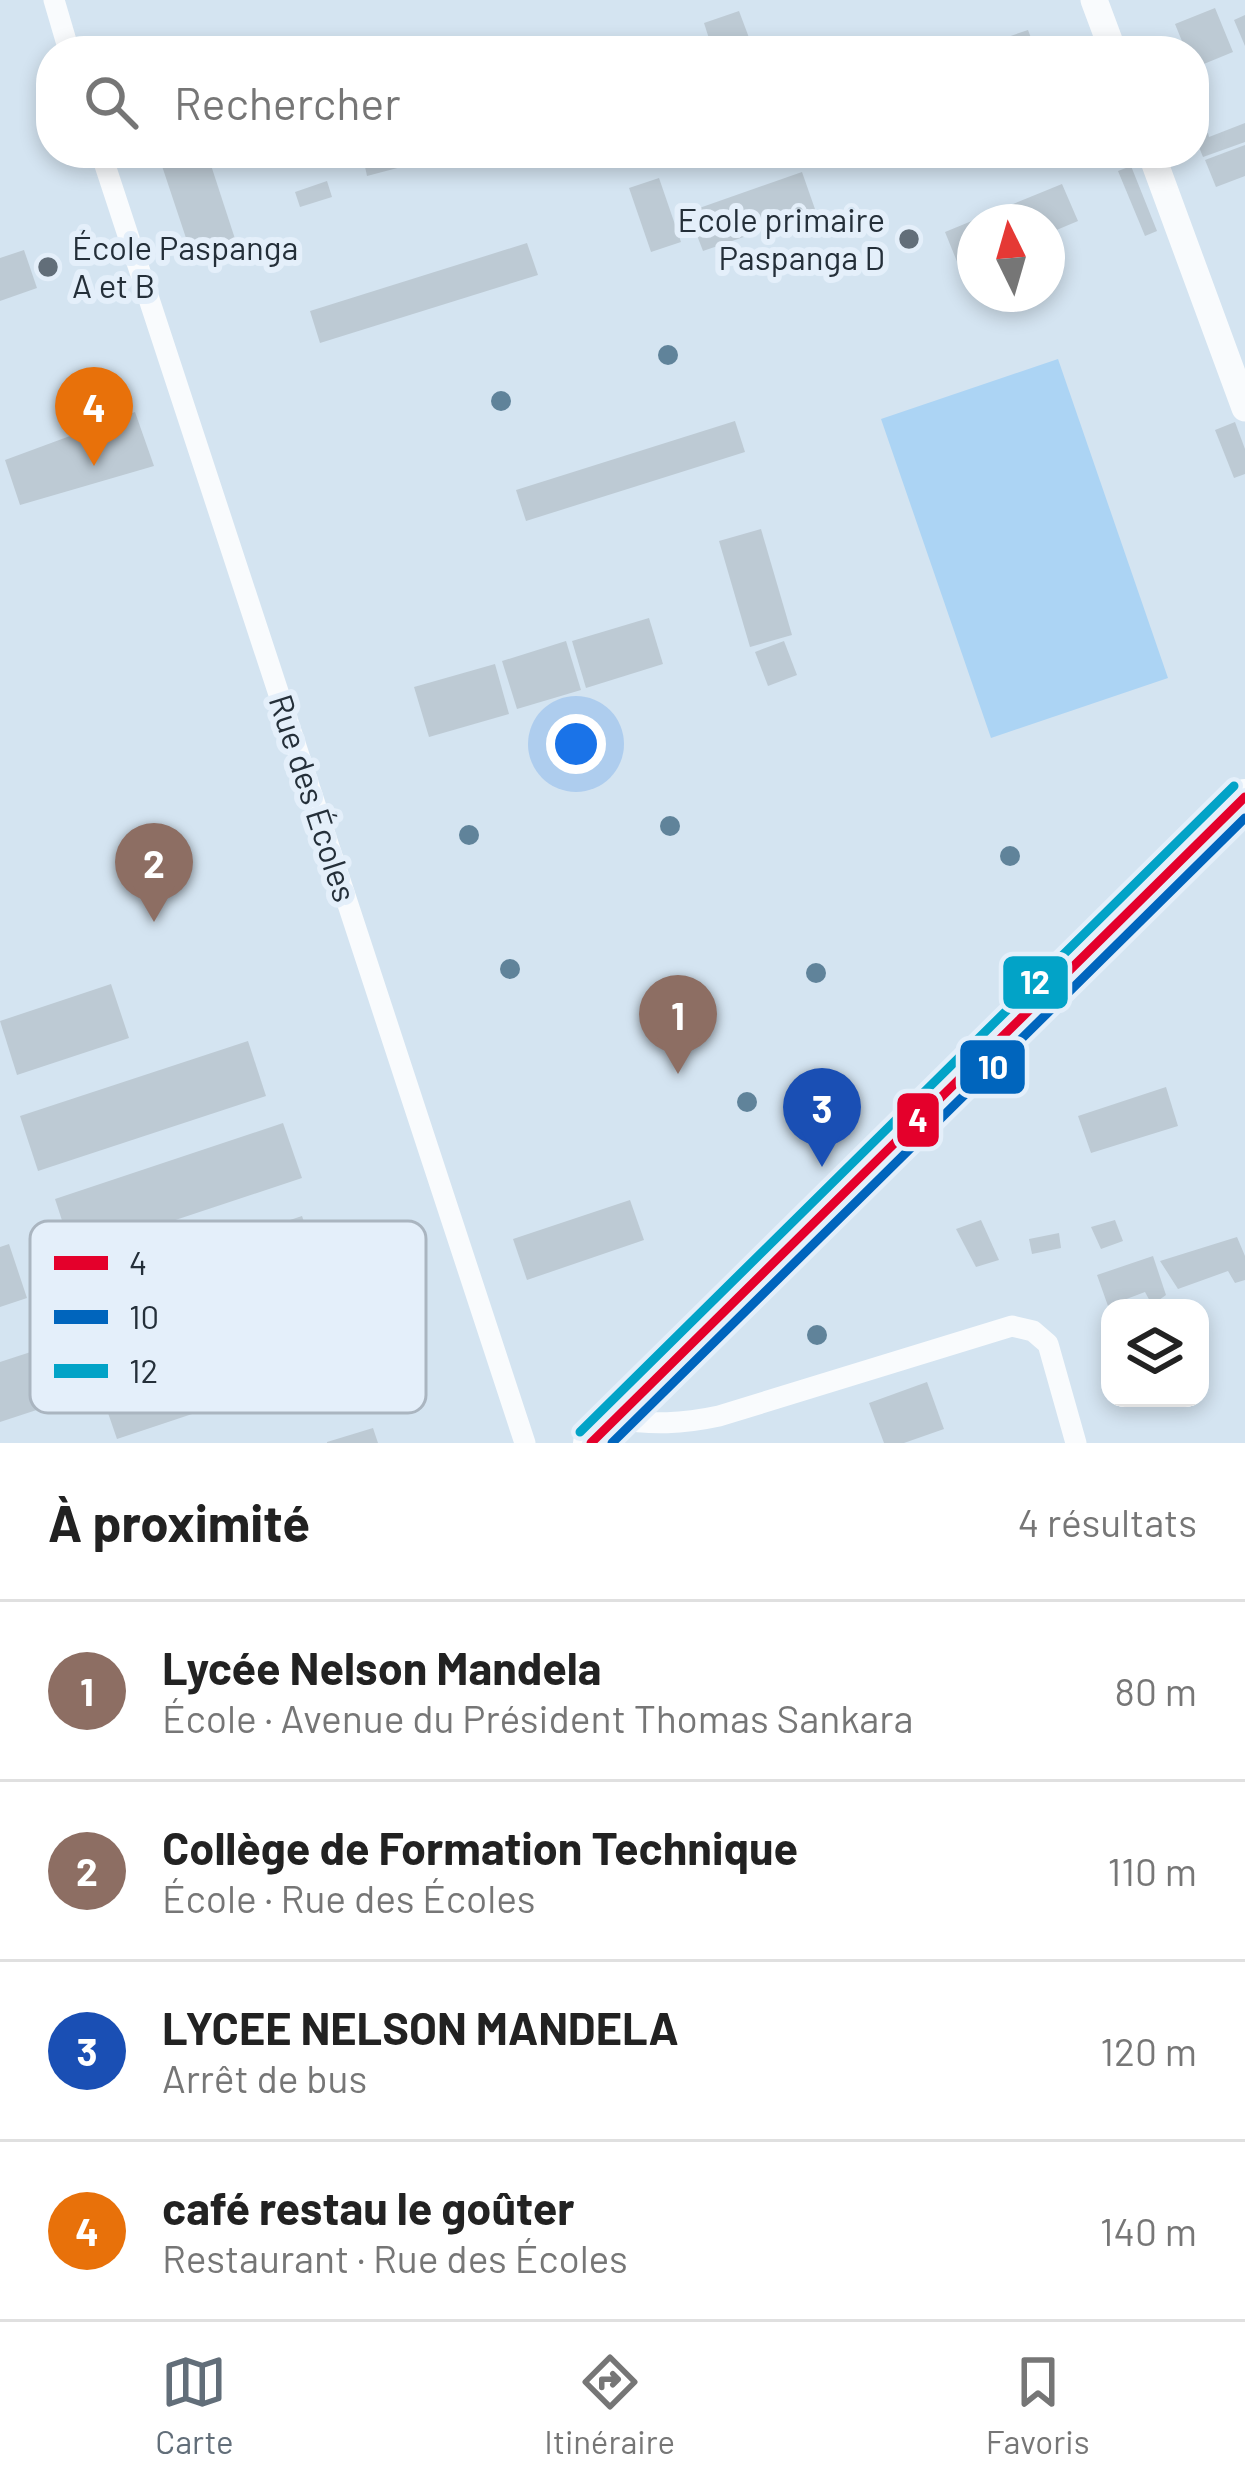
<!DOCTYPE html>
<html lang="fr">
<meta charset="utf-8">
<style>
:root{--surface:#fff;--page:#f6f6f6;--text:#222;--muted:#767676;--line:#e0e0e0;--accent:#626e79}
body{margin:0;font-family:Barlow,sans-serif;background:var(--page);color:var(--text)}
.controls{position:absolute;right:36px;bottom:36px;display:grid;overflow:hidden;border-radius:24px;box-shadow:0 6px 18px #0003}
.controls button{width:108px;height:108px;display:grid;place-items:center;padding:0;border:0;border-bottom:3px solid var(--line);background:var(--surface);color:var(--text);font:60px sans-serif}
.compass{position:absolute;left:957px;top:204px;width:108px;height:108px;border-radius:50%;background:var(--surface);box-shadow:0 6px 18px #0003;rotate:355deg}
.you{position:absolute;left:576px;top:744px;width:42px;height:42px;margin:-30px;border:9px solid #fff;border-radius:50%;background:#1a73e8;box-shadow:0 0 0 18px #1a73e833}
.badge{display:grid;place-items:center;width:78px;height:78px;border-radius:50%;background:var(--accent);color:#fff;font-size:39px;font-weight:700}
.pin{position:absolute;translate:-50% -99px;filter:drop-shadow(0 3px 6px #0008)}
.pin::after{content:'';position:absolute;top:63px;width:42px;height:36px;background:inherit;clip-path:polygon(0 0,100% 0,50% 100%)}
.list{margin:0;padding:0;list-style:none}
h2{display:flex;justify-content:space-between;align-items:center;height:156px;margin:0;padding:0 48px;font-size:51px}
h2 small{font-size:39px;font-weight:400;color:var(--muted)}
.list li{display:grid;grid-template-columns:78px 1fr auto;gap:36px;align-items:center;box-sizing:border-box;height:180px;padding:0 48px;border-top:3px solid var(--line)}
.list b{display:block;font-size:45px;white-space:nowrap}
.list p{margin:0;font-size:39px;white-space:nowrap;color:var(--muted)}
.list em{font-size:39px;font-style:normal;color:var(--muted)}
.icon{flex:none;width:66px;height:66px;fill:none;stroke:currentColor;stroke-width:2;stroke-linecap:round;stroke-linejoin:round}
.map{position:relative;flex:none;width:1245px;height:1443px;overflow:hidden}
.search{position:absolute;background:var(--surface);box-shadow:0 6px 18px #0003;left:36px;right:36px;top:36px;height:132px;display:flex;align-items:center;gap:30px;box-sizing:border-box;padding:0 42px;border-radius:48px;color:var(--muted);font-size:45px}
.sheet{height:876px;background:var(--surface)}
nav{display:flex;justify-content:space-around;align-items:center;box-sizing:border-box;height:168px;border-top:3px solid var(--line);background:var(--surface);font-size:33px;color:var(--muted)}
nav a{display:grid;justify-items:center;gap:6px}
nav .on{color:var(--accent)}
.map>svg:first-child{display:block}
.green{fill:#acd4f4}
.building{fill:#bdcad4}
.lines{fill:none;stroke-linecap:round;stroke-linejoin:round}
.minor{stroke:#f9fbfd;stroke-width:21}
.tertiary{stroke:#f9fbfd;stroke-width:27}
.trunk{stroke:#f9fbfd;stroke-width:36}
.bus-1-casing{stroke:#e4effa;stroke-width:18}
.bus-2-casing{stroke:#e4effa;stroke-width:18}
.bus-3-casing{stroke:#e4effa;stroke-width:18}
.bus-1{stroke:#e4002b;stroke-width:9}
.bus-2{stroke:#0065bd;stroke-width:9}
.bus-3{stroke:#02a3c7;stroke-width:9}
.tree{fill:#60839a}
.poi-dot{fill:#626e79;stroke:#e4effa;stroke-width:4.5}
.labels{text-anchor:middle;stroke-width:12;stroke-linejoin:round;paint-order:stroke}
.poi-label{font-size:33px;fill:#242f39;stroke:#e4effa;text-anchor:end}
.street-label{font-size:33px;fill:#242f39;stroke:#e4effa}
.key{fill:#e4effa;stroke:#aab5c0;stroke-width:3}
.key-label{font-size:33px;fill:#242f39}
.line-badge{stroke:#e4effa;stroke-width:4.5}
.badge-label{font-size:33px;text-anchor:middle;font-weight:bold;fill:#fff}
</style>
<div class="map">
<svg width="1245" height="1443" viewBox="0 0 1245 1443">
<rect width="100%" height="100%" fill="#d4e4f1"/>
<polygon class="green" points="1058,359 1168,678 991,738 881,419"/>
<g class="building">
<polygon points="1215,8 1233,52 1194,68 1194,51 1186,51 1175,24"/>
<polygon points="739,11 754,51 713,51 704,23"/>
<polygon points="1245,15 1245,46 1234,20"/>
<polygon points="1028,30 1036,51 969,51 969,50"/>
<polygon points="1245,123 1245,142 1203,157 1195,137 1208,133 1209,137"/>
<polygon points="1245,145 1245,176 1216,187 1205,160"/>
<polygon points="362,153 402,153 405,166 367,176"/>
<polygon points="403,153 445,153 446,154 407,165"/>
<polygon points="208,156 237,245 193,259 162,166"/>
<polygon points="1131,166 1157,231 1145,236 1118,171"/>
<polygon points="802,172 816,212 703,251 688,212"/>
<polygon points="659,178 681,242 651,252 629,188"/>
<polygon points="327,181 332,197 300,207 295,192"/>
<polygon points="1062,184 1078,221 1047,234 1047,222 975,222 975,263 960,269 945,232"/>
<polygon points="527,243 538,275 320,343 310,311"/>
<polygon points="24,250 37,288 0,301 0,258"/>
<polygon points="135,412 154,466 20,505 5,460"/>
<polygon points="735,421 745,452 526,521 516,490"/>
<polygon points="1235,422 1245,449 1245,474 1234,478 1215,430"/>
<polygon points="761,529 792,635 750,647 719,541"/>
<polygon points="649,618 663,664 586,688 572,641"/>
<polygon points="566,641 581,690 517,709 502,661"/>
<polygon points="784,641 797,675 768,686 755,652"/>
<polygon points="495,664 509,714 429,737 414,687"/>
<polygon points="111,984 129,1038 17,1075 0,1021"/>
<polygon points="248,1041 266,1096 38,1171 20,1116"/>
<polygon points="1166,1087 1178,1126 1091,1153 1078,1116"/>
<polygon points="283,1123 302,1178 73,1254 55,1199"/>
<polygon points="630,1200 644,1240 527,1280 513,1239"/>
<polygon points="302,1216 321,1271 93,1347 74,1292"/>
<polygon points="981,1220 999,1260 976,1267 956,1229"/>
<polygon points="1115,1220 1123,1241 1101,1249 1091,1227"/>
<polygon points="1059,1233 1061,1248 1032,1254 1029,1239"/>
<polygon points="1237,1237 1245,1256 1245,1280 1235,1283 1228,1271 1178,1289 1160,1261"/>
<polygon points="9,1244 27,1298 0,1307 0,1247"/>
<polygon points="1153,1256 1166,1295 1152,1305 1145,1292 1108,1306 1097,1275"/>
<polygon points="327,1308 345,1363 117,1439 98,1384"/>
<polygon points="46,1347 64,1401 0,1422 0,1362"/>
<polygon points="927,1382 944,1429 904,1443 884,1443 869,1403"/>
<polygon points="373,1428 378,1443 327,1443 327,1442"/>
</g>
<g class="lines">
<g class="minor">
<polyline points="54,0 69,51"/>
<polyline points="101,153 525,1443"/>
<path d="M615 1419C652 1425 682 1424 719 1416L1012 1326 1033 1331 1048 1344 1076 1443"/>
</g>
<g class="tertiary">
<polyline points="1094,0 1113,51"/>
<polyline points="1151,153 1245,408"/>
</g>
<polyline class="trunk" points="591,1443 1245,797"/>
<defs>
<polyline id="bus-1" points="591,1443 1245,797"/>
<polyline id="bus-2" points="612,1443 1245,818"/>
<polyline id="bus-3" points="580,1432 1234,786"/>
</defs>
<use href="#bus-1" class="bus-1-casing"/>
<use href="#bus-2" class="bus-2-casing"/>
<use href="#bus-3" class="bus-3-casing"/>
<use href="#bus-1" class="bus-1"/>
<use href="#bus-2" class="bus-2"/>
<use href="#bus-3" class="bus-3"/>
</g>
<g class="tree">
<circle cx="668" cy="355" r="10"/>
<circle cx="501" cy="401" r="10"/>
<circle cx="670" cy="826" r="10"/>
<circle cx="469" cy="835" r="10"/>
<circle cx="1010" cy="856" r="10"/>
<circle cx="510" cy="969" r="10"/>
<circle cx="816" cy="973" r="10"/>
<circle cx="747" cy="1102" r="10"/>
<circle cx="817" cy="1335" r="10"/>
</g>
<g class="poi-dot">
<circle cx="909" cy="239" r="12"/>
<circle cx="48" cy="267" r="12"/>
</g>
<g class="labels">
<g class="poi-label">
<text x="885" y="232">Ecole primaire<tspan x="885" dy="38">Paspanga D</tspan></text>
<text x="72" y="260" text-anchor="start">École Paspanga<tspan x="72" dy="38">A et B</tspan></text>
</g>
<g class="street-label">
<text transform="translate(313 798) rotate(72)" y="12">Rue des Écoles</text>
</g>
</g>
<rect x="30" y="1221" width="396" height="192" rx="18" class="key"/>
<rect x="54" y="1256" width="54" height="14" fill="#e4002b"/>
<rect x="54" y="1310" width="54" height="14" fill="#0065bd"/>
<rect x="54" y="1364" width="54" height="14" fill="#02a3c7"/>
<g class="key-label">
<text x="129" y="1275">4</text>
<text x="129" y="1329">10</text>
<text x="129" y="1383">12</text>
</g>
<g class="line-badge">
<rect x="1001" y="954" width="69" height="57" rx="12" fill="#02a3c7"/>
<rect x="958" y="1038" width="69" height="58" rx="12" fill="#0065bd"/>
<rect x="895" y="1091" width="46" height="58" rx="12" fill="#e4002b"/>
</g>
<g class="badge-label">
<text x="1035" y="994">12</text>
<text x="993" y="1079">10</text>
<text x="918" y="1132">4</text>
</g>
</svg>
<div class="controls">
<button><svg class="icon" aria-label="layers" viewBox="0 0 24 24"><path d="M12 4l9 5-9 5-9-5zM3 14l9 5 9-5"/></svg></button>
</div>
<svg class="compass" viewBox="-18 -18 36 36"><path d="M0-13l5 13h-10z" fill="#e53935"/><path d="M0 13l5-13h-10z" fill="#767676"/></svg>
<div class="you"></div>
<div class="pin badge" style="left:678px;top:1074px;background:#8d6e63">1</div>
<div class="pin badge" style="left:154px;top:922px;background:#8d6e63">2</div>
<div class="pin badge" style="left:822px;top:1167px;background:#1a4fb4">3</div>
<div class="pin badge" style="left:94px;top:466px;background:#e8710a">4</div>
<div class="search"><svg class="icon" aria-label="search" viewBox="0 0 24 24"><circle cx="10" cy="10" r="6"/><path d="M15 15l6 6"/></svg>Rechercher</div>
</div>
<section class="sheet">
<h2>À proximité<small>4 résultats</small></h2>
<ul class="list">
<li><span class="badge" style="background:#8d6e63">1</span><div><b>Lycée Nelson Mandela</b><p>École · Avenue du Président Thomas Sankara</p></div><em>80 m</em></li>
<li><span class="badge" style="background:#8d6e63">2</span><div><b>Collège de Formation Technique</b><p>École · Rue des Écoles</p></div><em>110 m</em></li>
<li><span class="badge" style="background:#1a4fb4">3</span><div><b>LYCEE NELSON MANDELA</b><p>Arrêt de bus</p></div><em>120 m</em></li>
<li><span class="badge" style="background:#e8710a">4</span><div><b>café restau le goûter</b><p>Restaurant · Rue des Écoles</p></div><em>140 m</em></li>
</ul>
</section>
<nav>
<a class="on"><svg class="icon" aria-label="map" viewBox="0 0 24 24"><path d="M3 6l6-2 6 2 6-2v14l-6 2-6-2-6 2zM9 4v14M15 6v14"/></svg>Carte</a>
<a><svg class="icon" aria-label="directions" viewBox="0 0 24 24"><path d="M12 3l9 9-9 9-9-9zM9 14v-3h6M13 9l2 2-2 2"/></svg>Itinéraire</a>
<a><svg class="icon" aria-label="saved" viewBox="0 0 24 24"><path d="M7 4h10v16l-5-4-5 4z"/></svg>Favoris</a>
</nav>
